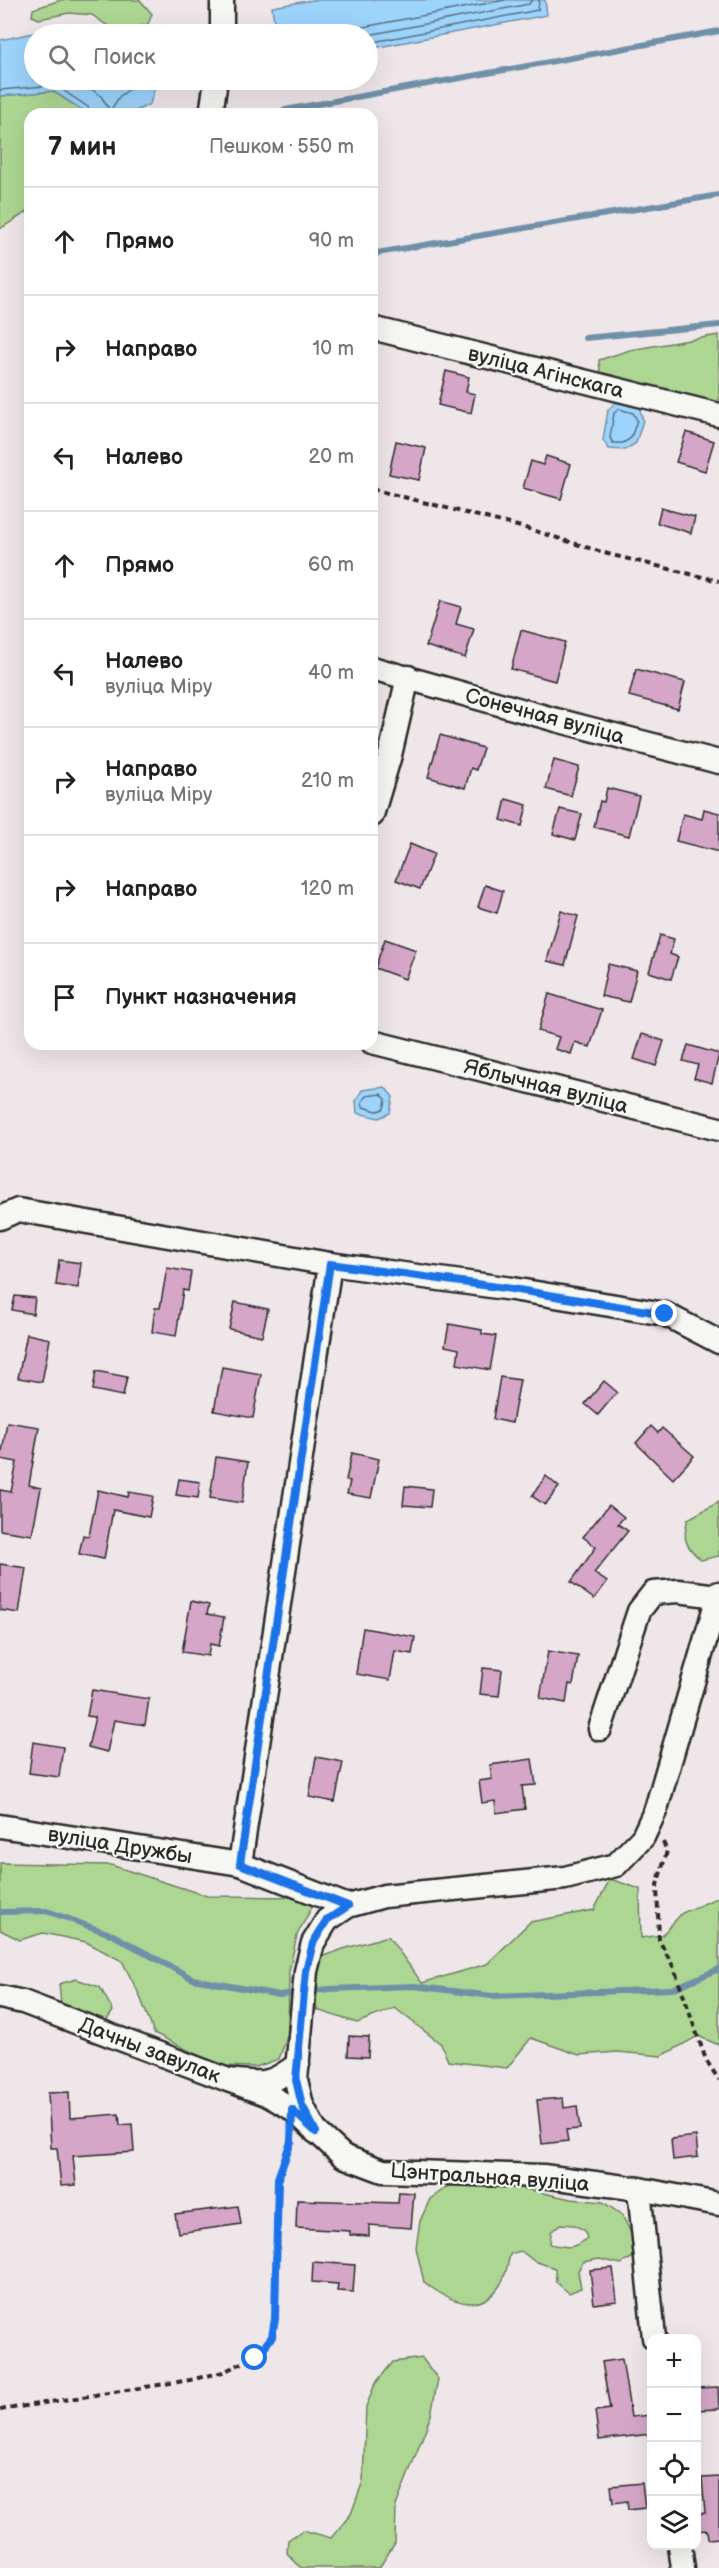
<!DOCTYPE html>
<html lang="ru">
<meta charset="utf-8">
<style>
:root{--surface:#fff;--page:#f2f2f2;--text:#222;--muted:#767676;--line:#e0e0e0}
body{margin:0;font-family:"Balsamiq Sans",sans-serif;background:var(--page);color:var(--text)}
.controls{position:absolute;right:18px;bottom:18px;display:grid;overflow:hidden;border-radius:12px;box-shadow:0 6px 24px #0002}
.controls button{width:54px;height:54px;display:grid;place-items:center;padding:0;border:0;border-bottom:2px solid var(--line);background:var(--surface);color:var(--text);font:30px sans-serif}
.stop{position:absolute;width:18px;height:18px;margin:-14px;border:4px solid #1a73e8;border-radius:50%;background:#fff}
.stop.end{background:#1a73e8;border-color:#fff;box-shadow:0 2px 6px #0008}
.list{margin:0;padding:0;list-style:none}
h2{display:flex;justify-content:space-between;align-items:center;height:78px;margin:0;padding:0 24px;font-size:26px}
h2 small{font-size:20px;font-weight:400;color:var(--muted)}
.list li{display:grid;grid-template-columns:39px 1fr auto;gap:18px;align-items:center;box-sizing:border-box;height:108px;padding:0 24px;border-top:2px solid var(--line)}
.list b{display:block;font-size:22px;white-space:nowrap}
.list p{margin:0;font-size:20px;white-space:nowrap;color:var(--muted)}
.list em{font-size:20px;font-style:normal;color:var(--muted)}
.icon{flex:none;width:33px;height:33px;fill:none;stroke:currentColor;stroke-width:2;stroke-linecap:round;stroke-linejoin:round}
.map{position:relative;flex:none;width:719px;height:2568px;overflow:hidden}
.search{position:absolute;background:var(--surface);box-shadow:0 6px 24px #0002;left:24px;top:24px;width:354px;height:66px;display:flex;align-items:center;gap:15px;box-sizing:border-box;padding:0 21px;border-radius:33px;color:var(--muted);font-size:22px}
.panel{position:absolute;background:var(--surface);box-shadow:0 6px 24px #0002;left:24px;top:108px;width:354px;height:942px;border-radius:18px}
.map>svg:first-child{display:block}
.green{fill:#add693;stroke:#6c805f;stroke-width:1.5;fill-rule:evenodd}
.water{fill:#9dd4fc;stroke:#6f90a8;stroke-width:1.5}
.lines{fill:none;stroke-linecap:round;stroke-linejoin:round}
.shore{stroke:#596f7f;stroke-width:1.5}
.stream{stroke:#6f90a8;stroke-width:6}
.building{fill:#d5a6c8;stroke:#2b2b2b;stroke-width:1.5}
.minor-casing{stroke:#2b2b2b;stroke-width:27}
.path{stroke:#2b2b2b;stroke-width:4;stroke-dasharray:6 4.5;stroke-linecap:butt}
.minor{stroke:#f6f6f2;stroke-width:22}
.route{stroke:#1a73e8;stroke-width:8}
.labels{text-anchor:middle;stroke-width:4.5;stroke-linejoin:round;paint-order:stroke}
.street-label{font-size:21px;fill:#2b2b2b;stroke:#f6f6f2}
</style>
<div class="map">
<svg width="719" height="2568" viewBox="0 0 719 2568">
<rect width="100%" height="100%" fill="#efe6ea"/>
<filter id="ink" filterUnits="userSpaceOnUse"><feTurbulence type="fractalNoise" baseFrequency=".0167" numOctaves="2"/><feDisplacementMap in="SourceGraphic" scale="12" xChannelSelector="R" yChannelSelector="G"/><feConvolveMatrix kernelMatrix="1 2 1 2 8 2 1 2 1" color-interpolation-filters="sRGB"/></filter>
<g filter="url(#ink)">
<g class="green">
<polygon points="61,0 140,0 152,14 148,24 130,31 108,26 92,15 69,13 39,19 32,16 33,9"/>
<polygon points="53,91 88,114 30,114 30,210 0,229 0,96"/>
<polygon points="719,335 719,405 601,379 599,360 630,350"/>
<path d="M719 1502V1556L701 1560C685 1546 682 1539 688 1519Z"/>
<polygon points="0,1863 111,1865 207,1896 300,1897 313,1905 297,1935 289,1971 288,2034 279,2059 256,2067 219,2066 154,2033 139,1994 122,1961 86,1942 43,1933 20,1940 0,1930"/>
<polygon points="610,1879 640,1889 641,1938 662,1935 682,1913 719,1897 719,2045 698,2036 662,2056 617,2052 579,2055 531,2038 507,2068 448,2061 441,2044 395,2008 357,2023 317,2010 313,1978 317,1959 343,1949 388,1936 422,1983 487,1964 530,1922 594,1910"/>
<polygon points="76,1979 100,1987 113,2011 106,2021 88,2018 61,2004 59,1984"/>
<path d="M476 2184 520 2188 571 2199 603 2202 622 2215 632 2235 635 2256 621 2264 599 2259 583 2262 578 2271 581 2288 569 2293 556 2282 555 2268 534 2261 521 2251 510 2254C508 2264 506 2276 500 2285 480 2317 447 2300 424 2282L416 2248 420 2221 430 2199 450 2185ZM560 2224 574 2225 584 2230 587 2238C574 2249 567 2248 550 2244L551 2232Z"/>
<polygon points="422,2358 438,2379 431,2415 396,2506 395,2543 379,2568 301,2568 287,2553 288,2540 303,2530 331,2538 351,2514 363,2481 366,2407 375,2384 393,2362"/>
</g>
<g class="water">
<polygon points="313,0 545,0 547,15 368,49 368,34 276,34 272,7"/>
<polygon points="56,28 64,34 34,34 34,80 157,80 150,104 130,114 88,114 53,91 0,96 0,40"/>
<polygon points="616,402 639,407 643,420 636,443 625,450 609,449 603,440 608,410"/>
<polygon points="385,1087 393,1097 390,1113 379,1118 357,1113 356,1101 362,1090"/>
</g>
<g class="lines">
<g class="shore">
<polyline points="351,34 363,27 505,0"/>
<polyline points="368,35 529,4 532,0"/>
<polyline points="368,43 538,10 539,0"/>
<polyline points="78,80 101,96 110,111 120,96 131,88 133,80"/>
<polyline points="0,90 55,85 88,107 91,114"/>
<polygon points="619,409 633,413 637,420 631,438 623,443 613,443 610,438 614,413"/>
<polygon points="381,1094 386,1099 384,1109 377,1111 363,1107 362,1102 366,1096"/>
</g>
<g class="stream">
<polyline points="285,110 719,31"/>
<polyline points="377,253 719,195"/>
<polyline points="585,338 719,325"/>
<polyline points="0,1912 47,1911 113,1935 193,1979 279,1995 329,1989 414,1986 492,1996 672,1989 719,1969"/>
</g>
</g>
<g class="building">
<polygon points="446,371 469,377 466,392 475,394 471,413 438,405"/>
<polygon points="686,432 714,441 705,471 676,462"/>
<polygon points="396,441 426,448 419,480 389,474"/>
<polygon points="546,456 571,464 561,499 523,488 531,461 543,465"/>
<polygon points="661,508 695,517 691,533 657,523"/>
<polygon points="440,601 461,607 456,624 474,629 465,658 426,646"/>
<polygon points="521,630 565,642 555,681 511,669"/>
<polygon points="636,669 685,682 678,709 629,696"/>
<polygon points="440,735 483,748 476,770 471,768 465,788 428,777"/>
<polygon points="554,760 579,767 571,796 546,789"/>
<polygon points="607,788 639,796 629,836 594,827 600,801 604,802"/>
<polygon points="506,799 527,805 522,826 501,820"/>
<polygon points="560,809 582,814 575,840 553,834"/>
<polygon points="704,809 719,813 719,852 676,841 683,814 702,819"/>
<polygon points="410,844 434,854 420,889 396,880"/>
<polygon points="485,885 503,891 497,913 478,907"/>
<polygon points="561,911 578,916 565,965 547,961"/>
<polygon points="660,935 674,939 670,954 678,957 671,979 649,972"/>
<polygon points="385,939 416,950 405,979 375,968"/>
<polygon points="608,964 637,971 629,1002 601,996"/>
<polygon points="549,994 602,1010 590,1047 575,1042 571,1054 555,1049 559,1037 538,1031"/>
<polygon points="642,1034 664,1041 656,1066 634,1059"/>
<polygon points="688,1045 719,1054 712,1083 694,1078 698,1065 683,1061"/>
<polygon points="59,1260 81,1263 78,1288 56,1285"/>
<polygon points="167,1268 191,1272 188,1291 183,1290 176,1336 152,1332 155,1308 160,1308"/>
<polygon points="15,1296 35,1298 33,1314 12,1310"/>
<polygon points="235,1302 268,1309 262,1336 229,1329"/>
<polygon points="449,1324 482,1330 482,1334 496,1336 490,1370 457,1364 459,1349 445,1346"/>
<polygon points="27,1334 50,1339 42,1382 18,1378"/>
<polygon points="222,1367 261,1374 253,1418 214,1411"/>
<polygon points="96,1371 127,1377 123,1396 93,1390"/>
<polygon points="500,1377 520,1380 512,1423 493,1419"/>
<polygon points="604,1381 617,1392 598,1415 585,1404"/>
<polygon points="7,1422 39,1427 29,1485 41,1488 32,1535 0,1530 0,1490 11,1492 17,1462 1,1459"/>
<polygon points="651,1426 658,1433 662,1428 694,1456 673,1479 636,1443"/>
<polygon points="352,1453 379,1459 371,1498 347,1494 350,1481 346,1480"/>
<polygon points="216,1457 248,1462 242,1503 210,1498"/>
<polygon points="546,1476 559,1487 545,1505 532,1496"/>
<polygon points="179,1479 200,1482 198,1498 176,1495"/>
<polygon points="405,1486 432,1489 430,1507 403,1505"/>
<polygon points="98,1490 128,1497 129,1492 153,1496 149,1517 113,1510 104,1559 79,1554 83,1535 89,1536"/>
<polygon points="609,1505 624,1517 618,1524 628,1531 594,1573 607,1582 594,1599 571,1582 596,1547 583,1537"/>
<polygon points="0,1564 26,1568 19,1613 0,1610"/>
<polygon points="191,1601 209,1605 207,1614 224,1617 219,1646 210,1644 208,1656 182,1652"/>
<polygon points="363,1628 415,1637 412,1654 395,1651 390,1680 356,1674"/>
<polygon points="548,1651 578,1656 573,1685 569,1684 566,1703 540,1698"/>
<polygon points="483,1668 502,1670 499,1696 480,1694"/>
<polygon points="92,1690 149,1699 145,1725 114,1720 107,1752 88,1747 95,1717 87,1716"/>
<polygon points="33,1742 63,1747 59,1777 29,1773"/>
<polygon points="316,1757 343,1762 335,1802 309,1797"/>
<polygon points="532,1759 536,1785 522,1786 525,1809 496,1813 495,1801 482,1803 479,1781 492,1779 490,1765"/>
<polygon points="349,2036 369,2037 368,2057 348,2056"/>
<polygon points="69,2092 70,2118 119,2114 120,2125 132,2124 134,2152 73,2156 76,2185 61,2186 57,2148 51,2148 48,2093"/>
<polygon points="563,2098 564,2108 577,2106 580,2129 566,2130 568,2141 542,2144 537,2100"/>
<polygon points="696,2136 698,2157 673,2160 671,2139"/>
<polygon points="399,2192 414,2193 411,2228 369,2225 369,2236 350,2235 350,2231 296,2228 297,2200 398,2203"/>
<polygon points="238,2206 241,2224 178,2233 175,2214"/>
<polygon points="313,2262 355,2265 353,2292 337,2291 338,2284 312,2282"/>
<polygon points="613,2268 617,2301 594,2304 590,2270"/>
<polygon points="622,2359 631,2417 651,2415 651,2434 599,2440 595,2411 610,2409 602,2362"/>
<polygon points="718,2387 719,2409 696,2410 696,2388"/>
<polygon points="719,2477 719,2538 708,2539 707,2530 696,2531 696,2514 705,2513 702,2478"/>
<polygon points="642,2483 645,2508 628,2510 627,2501 613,2503 611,2486"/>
</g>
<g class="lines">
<defs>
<g id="minor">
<polyline points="222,0 222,34"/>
<polyline points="211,114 216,80"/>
<polyline points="372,328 719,415"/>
<polyline points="372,668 556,720 719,762"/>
<polyline points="372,815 390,755 408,677"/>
<polyline points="372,1042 719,1129"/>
<polyline points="0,1218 18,1210 330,1264 512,1289 665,1314 719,1342"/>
<polyline points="330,1264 240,1864 348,1906"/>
<polyline points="600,1729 639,1611 653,1593 678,1591 717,1596"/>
<polyline points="0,1826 240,1864"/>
<path d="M0 1997 23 2002 228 2080C262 2084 270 2086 298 2064"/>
<polyline points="228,2080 266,2094 291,2108 343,2156 383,2171 543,2176 639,2189 719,2204"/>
<polyline points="316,2132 302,2105 296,2080 306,1971 313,1943 327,1920 348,1906 384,1896 565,1878 616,1865 643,1837 656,1809 719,1593"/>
<polyline points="639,2189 654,2338"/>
<polyline points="680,2546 683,2568"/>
</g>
</defs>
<use href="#minor" class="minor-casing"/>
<g class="path">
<polyline points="372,489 529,529 608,554 719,581"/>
<polyline points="663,1842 667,1851 657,1885 659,1940 674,1968 706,2060 719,2080"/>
<polyline points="0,2410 190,2380 223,2372 255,2357 264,2349 272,2337 275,2319 278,2178 291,2137"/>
</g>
<use href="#minor" class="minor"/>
</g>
</g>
<g class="lines" filter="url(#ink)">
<polyline class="route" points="255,2358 272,2337 275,2319 278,2178 291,2142 292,2110 316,2132 302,2105 296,2080 306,1971 313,1943 327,1920 348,1906 240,1864 330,1264 512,1289 665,1314"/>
</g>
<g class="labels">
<g class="street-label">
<text transform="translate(546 372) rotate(14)" y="7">вуліца Агінскага</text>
<text transform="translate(545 716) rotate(15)" y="7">Сонечная вуліца</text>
<text transform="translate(546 1086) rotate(14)" y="7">Яблычная вуліца</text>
<text transform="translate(120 1845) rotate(9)" y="7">вуліца Дружбы</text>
<text transform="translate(150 2050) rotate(21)" y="7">Дачны завулак</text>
<text transform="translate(490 2177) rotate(4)" y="7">Цэнтральная вуліца</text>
</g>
</g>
</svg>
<div class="controls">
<button>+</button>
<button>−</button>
<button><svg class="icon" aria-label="locate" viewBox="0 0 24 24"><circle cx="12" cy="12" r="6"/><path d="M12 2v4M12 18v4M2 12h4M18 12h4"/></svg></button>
<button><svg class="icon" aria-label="layers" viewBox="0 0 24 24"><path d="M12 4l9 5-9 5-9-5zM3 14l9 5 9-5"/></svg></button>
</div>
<div class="stop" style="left:255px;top:2358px"></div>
<div class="stop end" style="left:665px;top:1314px"></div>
<div class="search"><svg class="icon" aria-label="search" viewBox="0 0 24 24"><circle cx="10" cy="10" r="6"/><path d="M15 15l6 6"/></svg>Поиск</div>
<section class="panel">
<h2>7 мин<small>Пешком · 550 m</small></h2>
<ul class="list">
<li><svg class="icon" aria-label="ahead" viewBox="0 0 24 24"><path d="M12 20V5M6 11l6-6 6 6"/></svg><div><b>Прямо</b></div><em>90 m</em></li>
<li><svg class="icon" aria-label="right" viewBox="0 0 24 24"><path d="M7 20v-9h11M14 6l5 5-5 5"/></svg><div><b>Направо</b></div><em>10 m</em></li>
<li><svg class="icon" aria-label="left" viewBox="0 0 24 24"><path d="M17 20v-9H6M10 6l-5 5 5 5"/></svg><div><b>Налево</b></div><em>20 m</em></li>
<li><svg class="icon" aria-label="ahead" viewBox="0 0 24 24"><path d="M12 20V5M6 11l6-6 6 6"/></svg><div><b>Прямо</b></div><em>60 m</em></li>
<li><svg class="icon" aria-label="left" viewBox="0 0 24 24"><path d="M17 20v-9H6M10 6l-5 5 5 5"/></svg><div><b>Налево</b><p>вуліца Міру</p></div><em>40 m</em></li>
<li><svg class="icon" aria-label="right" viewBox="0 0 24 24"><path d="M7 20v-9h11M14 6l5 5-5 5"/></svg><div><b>Направо</b><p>вуліца Міру</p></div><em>210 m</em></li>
<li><svg class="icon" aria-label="right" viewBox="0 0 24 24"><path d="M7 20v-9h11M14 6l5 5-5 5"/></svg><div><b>Направо</b></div><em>120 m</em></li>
<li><svg class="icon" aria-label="arrive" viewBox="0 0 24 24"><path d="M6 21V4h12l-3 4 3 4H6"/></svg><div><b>Пункт назначения</b></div></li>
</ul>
</section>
</div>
